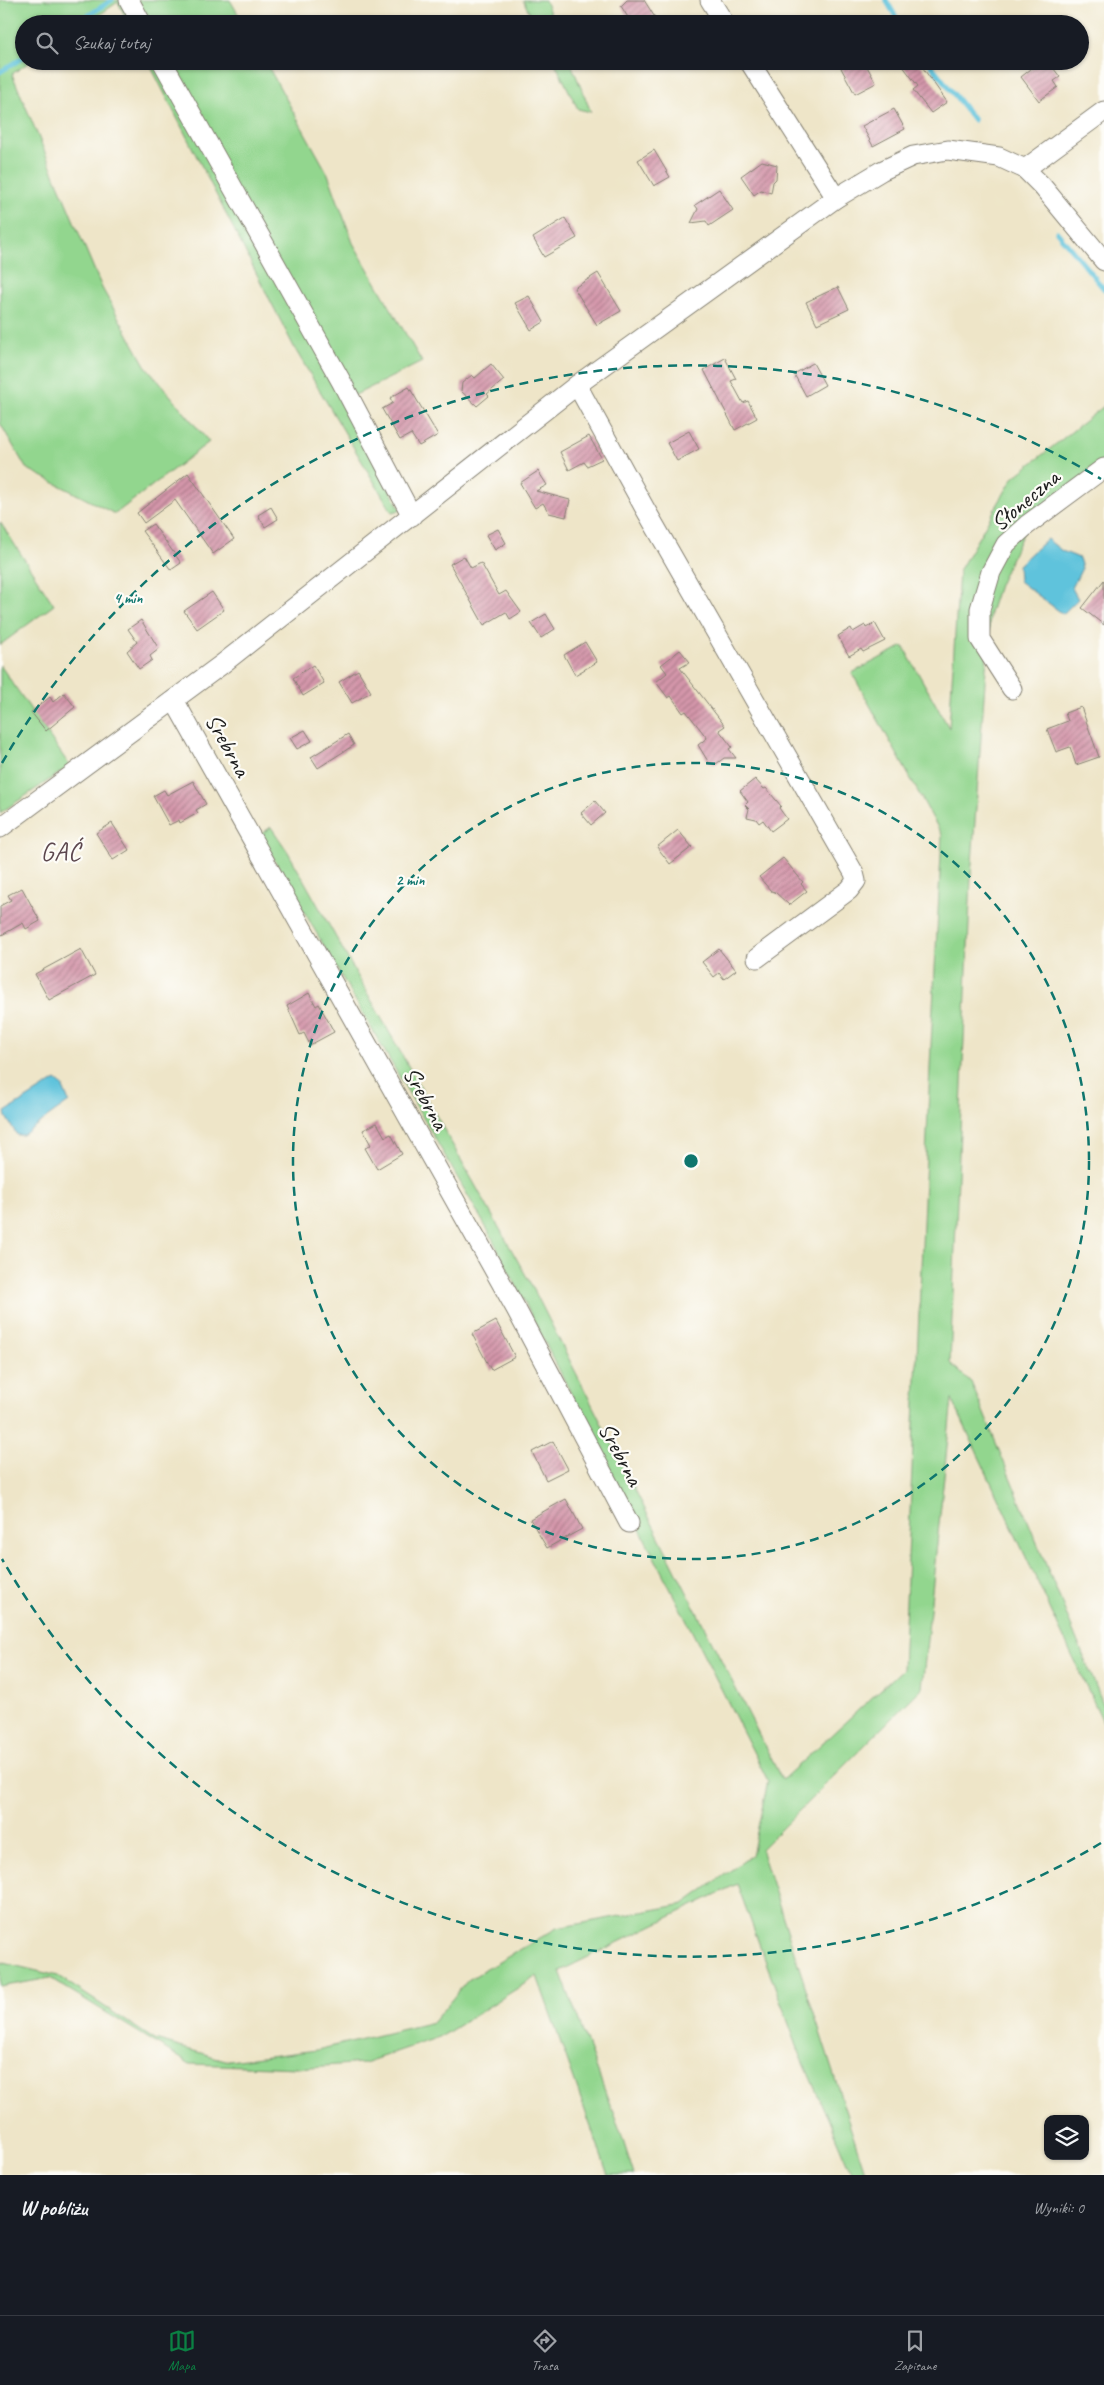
<!DOCTYPE html>
<html lang="pl">
<meta charset="utf-8">
<style>
:root{--surface:#171b24;--page:#242831;--text:#f1f3f6;--muted:#9ea1a6;--line:#363941;--accent:#0b8043}
body{margin:0;font-family:Caveat,sans-serif;background:var(--page);color:var(--text)}
.controls{position:absolute;right:15px;bottom:15px;display:grid;overflow:hidden;border-radius:10px;box-shadow:0 1px 4px #0004}
.controls button{width:45px;height:45px;display:grid;place-items:center;padding:0;border:0;border-bottom:1px solid var(--line);background:var(--surface);color:var(--text);font:25px sans-serif}
.list{margin:0;padding:0;list-style:none}
h2{display:flex;justify-content:space-between;align-items:center;height:65px;margin:0;padding:0 20px;font-size:21px}
h2 small{font-size:16px;font-weight:400;color:var(--muted)}
.icon{flex:none;width:28px;height:28px;fill:none;stroke:currentColor;stroke-width:2;stroke-linecap:round;stroke-linejoin:round}
.map{position:relative;flex:none;width:1104px;height:2175px;overflow:hidden}
.search{position:absolute;background:var(--surface);box-shadow:0 1px 4px #0004;left:15px;right:15px;top:15px;height:55px;display:flex;align-items:center;gap:12px;box-sizing:border-box;padding:0 18px;border-radius:28px;color:var(--muted);font-size:19px}
.sheet{height:140px;background:var(--surface)}
nav{display:flex;justify-content:space-around;align-items:center;box-sizing:border-box;height:70px;border-top:1px solid var(--line);background:var(--surface);font-size:14px;color:var(--muted)}
nav a{display:grid;justify-items:center;gap:2px}
nav .on{color:var(--accent)}
.map>svg:first-child{display:block}
.grass{fill:#92d68e;stroke:#577955}
.water{fill:#5fc3dc;stroke:#3e707c}
.lines{fill:none;stroke-linecap:round;stroke-linejoin:round}
.stream{stroke:#5fc3dc;stroke-width:5}
.building{fill:url(#building-hatch)}
.minor-casing{stroke:#858072;stroke-width:21}
.minor{stroke:#fff;stroke-width:19}
.ring{fill:none;stroke:#0f766e;stroke-width:2.5;stroke-dasharray:9 6}
.labels{text-anchor:middle;stroke-width:4.5;stroke-linejoin:round;paint-order:stroke}
.street-label{font-size:24px;fill:#1c1c1c;stroke:#fdfcf7}
.quarter-label{font-size:26px;letter-spacing:1px;fill:#5c474e;stroke:#fdfcf7}
.centre{fill:#0f766e;stroke:#fdfcf7;stroke-width:2.5}
.ring-label{font-size:15px;text-anchor:middle;font-weight:bold;fill:#0f766e;stroke:#fdfcf7;stroke-width:4.5;stroke-linejoin:round;paint-order:stroke}
</style>
<div class="map">
<svg width="1104" height="2175" viewBox="0 0 1104 2175">
<defs>
<pattern id="building-hatch" width="6" height="6" patternUnits="userSpaceOnUse" patternTransform="scale(1.25)"><rect width="6" height="6" fill="#d496aa"/><path d="M-1 1l2-2M0 6l6-6M5 7l2-2" fill="none" stroke="#ab7a8a"/></pattern>
</defs>
<rect width="100%" height="100%" fill="#fdfcf7"/>
<filter id="ink" filterUnits="userSpaceOnUse"><feTurbulence type="fractalNoise" baseFrequency=".02" numOctaves="2"/><feDisplacementMap in="SourceGraphic" scale="10" xChannelSelector="R" yChannelSelector="G"/><feConvolveMatrix kernelMatrix="1 2 1 2 8 2 1 2 1" color-interpolation-filters="sRGB"/></filter>
<filter id="wash" filterUnits="userSpaceOnUse"><feTurbulence type="fractalNoise" baseFrequency=".0096" numOctaves="4" result="noise"/><feDisplacementMap in="SourceGraphic" scale="20" xChannelSelector="R" yChannelSelector="G"/><feGaussianBlur stdDeviation="1.12" result="paint"/><feColorMatrix in="noise" values="0 0 0 0 0 0 0 0 0 0 0 0 0 0 0 0 0 1.4 0 .05"/><feComposite in="paint" operator="in"/></filter>
<g filter="url(#wash)">
<rect width="100%" height="100%" fill="#eee5c8"/>
<g class="grass">
<polygon points="0,0 230,0 244,24 129,24 118,2 86,24 24,24 24,61 31,61 12,74 102,288 145,365 209,442 115,514 26,468 0,423"/>
<polygon points="523,0 545,0 554,24 535,24"/>
<polygon points="148,61 265,61 328,174 353,243 422,362 341,402 401,510 392,512 295,349"/>
<polygon points="554,61 570,61 591,112 578,109"/>
<polygon points="1104,406 1104,460 1024,531 999,585 990,613 971,877 950,1363 971,1382 1104,1706 1104,1724 952,1399 922,1688 761,1849 866,2175 852,2175 800,2054 737,1884 560,1971 621,2134 634,2175 608,2175 537,1976 442,2036 364,2063 297,2068 190,2064 50,1978 0,1987 0,1962 58,1976 155,2040 229,2061 317,2050 433,2022 468,1980 557,1928 684,1904 752,1855 768,1781 490,1234 260,835 271,827 288,852 533,1288 782,1780 903,1669 931,1045 942,835 852,673 903,646 949,728 959,571 1013,478"/>
<polygon points="0,522 54,605 0,645"/>
<polygon points="0,665 70,766 0,813"/>
</g>
<g class="water">
<polygon points="1047,539 1062,551 1079,558 1082,568 1072,588 1078,599 1063,614 1019,581 1018,565"/>
<polygon points="56,1080 62,1085 69,1102 23,1135 17,1135 6,1117 5,1112"/>
</g>
<g class="lines">
<g class="stream">
<polyline points="886,0 900,24"/>
<polyline points="75,24 112,0"/>
<polyline points="928,61 974,120"/>
<polyline points="0,72 24,57"/>
<polyline points="1057,232 1104,289"/>
</g>
</g>
<g id="blocks">
<g class="building">
<polygon points="627,0 644,0 659,24 632,24 621,6"/>
<polygon points="852,61 864,61 876,83 855,94 841,68"/>
<polygon points="899,61 918,61 947,102 931,113 913,90 918,86"/>
<polygon points="1041,61 1048,61 1060,77 1054,81 1058,87 1039,101 1021,77"/>
<polygon points="894,109 905,129 873,146 862,126"/>
<polygon points="654,150 670,177 654,186 638,160"/>
<polygon points="762,161 777,165 776,179 773,182 771,193 761,190 754,195 741,176"/>
<polygon points="719,189 733,210 709,226 706,221 691,223 698,209 695,205"/>
<polygon points="565,218 577,238 544,257 533,238"/>
<polygon points="598,273 621,311 597,325 574,288"/>
<polygon points="838,287 849,309 817,324 806,302"/>
<polygon points="529,296 544,322 531,330 515,303"/>
<polygon points="725,358 736,379 731,381 743,403 748,401 757,418 735,430 704,370"/>
<polygon points="813,363 825,385 806,396 794,374"/>
<polygon points="491,364 504,380 487,394 489,396 477,406 461,391 462,383 472,375 475,378"/>
<polygon points="409,387 438,435 419,446 411,434 400,440 382,409 393,403 390,398"/>
<polygon points="689,431 699,449 677,461 667,443"/>
<polygon points="589,436 602,459 587,466 584,462 569,470 560,452"/>
<polygon points="538,471 547,485 536,491 570,500 566,517 549,513 543,503 535,508 520,483"/>
<polygon points="188,473 234,539 213,554 175,500 144,523 137,513"/>
<polygon points="271,507 278,519 265,527 258,515"/>
<polygon points="153,524 181,563 171,570 142,531"/>
<polygon points="498,529 506,543 495,550 486,535"/>
<polygon points="464,556 471,568 481,563 499,595 506,591 521,612 510,619 506,612 484,625 450,564"/>
<polygon points="1104,580 1104,625 1082,608"/>
<polygon points="212,592 224,610 197,629 184,611"/>
<polygon points="546,614 555,629 541,638 531,623"/>
<polygon points="141,620 159,649 150,656 152,660 139,669 127,651 137,642 128,629"/>
<polygon points="875,623 885,641 863,652 861,649 849,656 838,636 851,628 853,632 865,625 866,628"/>
<polygon points="585,642 597,662 575,675 564,655"/>
<polygon points="680,650 690,662 680,668 725,726 719,730 732,747 729,749 736,758 724,758 716,764 709,763 698,745 707,738 686,711 683,713 671,696 668,698 656,682 667,673 661,665"/>
<polygon points="313,665 324,683 303,696 293,678"/>
<polygon points="358,670 371,692 352,703 339,682"/>
<polygon points="64,693 75,707 46,731 31,712 50,697 53,702"/>
<polygon points="1081,707 1099,757 1076,765 1070,747 1056,752 1047,729 1068,721 1065,713"/>
<polygon points="305,730 312,741 297,749 290,738"/>
<polygon points="348,734 354,745 318,768 311,757"/>
<polygon points="755,779 764,789 766,788 781,806 779,808 787,819 771,831 763,820 759,823 756,819 747,817 749,809 745,805 748,802 740,791"/>
<polygon points="193,781 206,804 196,810 198,813 180,823 179,820 169,825 153,796 164,790 167,795"/>
<polygon points="595,801 605,813 591,825 581,813"/>
<polygon points="112,823 129,850 113,860 96,833"/>
<polygon points="678,830 692,847 670,864 657,847"/>
<polygon points="783,858 803,882 801,884 807,891 789,905 775,892 771,891 759,877"/>
<polygon points="22,888 40,921 26,929 23,923 0,936 0,906 11,900 8,895"/>
<polygon points="81,949 95,975 49,1000 35,974"/>
<polygon points="719,949 736,970 724,979 719,973 714,977 702,962"/>
<polygon points="309,993 316,1006 319,1004 334,1032 310,1045 304,1033 300,1035 287,1006"/>
<polygon points="377,1123 385,1137 391,1134 402,1154 377,1169 365,1148 371,1145 363,1130"/>
<polygon points="496,1321 515,1357 491,1370 472,1334"/>
<polygon points="553,1441 568,1469 546,1480 532,1452"/>
<polygon points="566,1499 582,1529 547,1548 530,1519"/>
</g>
</g>
</g>
<g filter="url(#ink)">
<use href="#blocks" fill-opacity="0" stroke="#858072" stroke-width="1"/>
<g class="lines">
<defs>
<g id="minor">
<polyline points="129,0 142,24"/>
<polyline points="710,0 725,24"/>
<polyline points="162,61 341,381 412,516"/>
<polyline points="749,61 836,198"/>
<polyline points="1025,169 1104,111"/>
<polyline points="577,385 644,507 854,873 856,881 849,890 757,958"/>
<polyline points="1012,689 980,639 980,609 991,572 1006,544 1027,525 1104,468"/>
<polyline points="174,700 516,1309 629,1523"/>
<polyline points="0,828 221,665 577,385 836,198 881,171 913,156 948,150 999,157 1025,169 1042,186 1104,261"/>
</g>
</defs>
<use href="#minor" class="minor-casing"/>
<use href="#minor" class="minor"/>
</g>
</g>
<g class="ring">
<circle cx="691" cy="1161" r="398"/>
<path d="M1101 1843A796 796 0 0 1 2 1559M2 763A796 796 0 0 1 1101 479"/>
</g>
<g class="labels">
<g class="street-label">
<text transform="translate(1025 500) rotate(-40)" y="8">Słoneczna</text>
<text transform="translate(228 745) rotate(61)" y="8">Srebrna</text>
<text transform="translate(426 1098) rotate(61)" y="8">Srebrna</text>
<text transform="translate(621 1454) rotate(62)" y="8">Srebrna</text>
</g>
<g class="quarter-label">
<text x="61" y="860">GAĆ</text>
</g>
</g>
<circle cx="691" cy="1161" r="8" class="centre"/>
<g class="ring-label">
<text x="128" y="603">4 min</text>
<text x="410" y="885">2 min</text>
</g>
</svg>
<div class="controls">
<button><svg class="icon" aria-label="layers" viewBox="0 0 24 24"><path d="M12 4l9 5-9 5-9-5zM3 14l9 5 9-5"/></svg></button>
</div>
<div class="search"><svg class="icon" aria-label="search" viewBox="0 0 24 24"><circle cx="10" cy="10" r="6"/><path d="M15 15l6 6"/></svg>Szukaj tutaj</div>
</div>
<section class="sheet">
<h2>W pobliżu<small>Wyniki: 0</small></h2>
<ul class="list">
</ul>
</section>
<nav>
<a class="on"><svg class="icon" aria-label="map" viewBox="0 0 24 24"><path d="M3 6l6-2 6 2 6-2v14l-6 2-6-2-6 2zM9 4v14M15 6v14"/></svg>Mapa</a>
<a><svg class="icon" aria-label="directions" viewBox="0 0 24 24"><path d="M12 3l9 9-9 9-9-9zM9 14v-3h6M13 9l2 2-2 2"/></svg>Trasa</a>
<a><svg class="icon" aria-label="saved" viewBox="0 0 24 24"><path d="M7 4h10v16l-5-4-5 4z"/></svg>Zapisane</a>
</nav>
